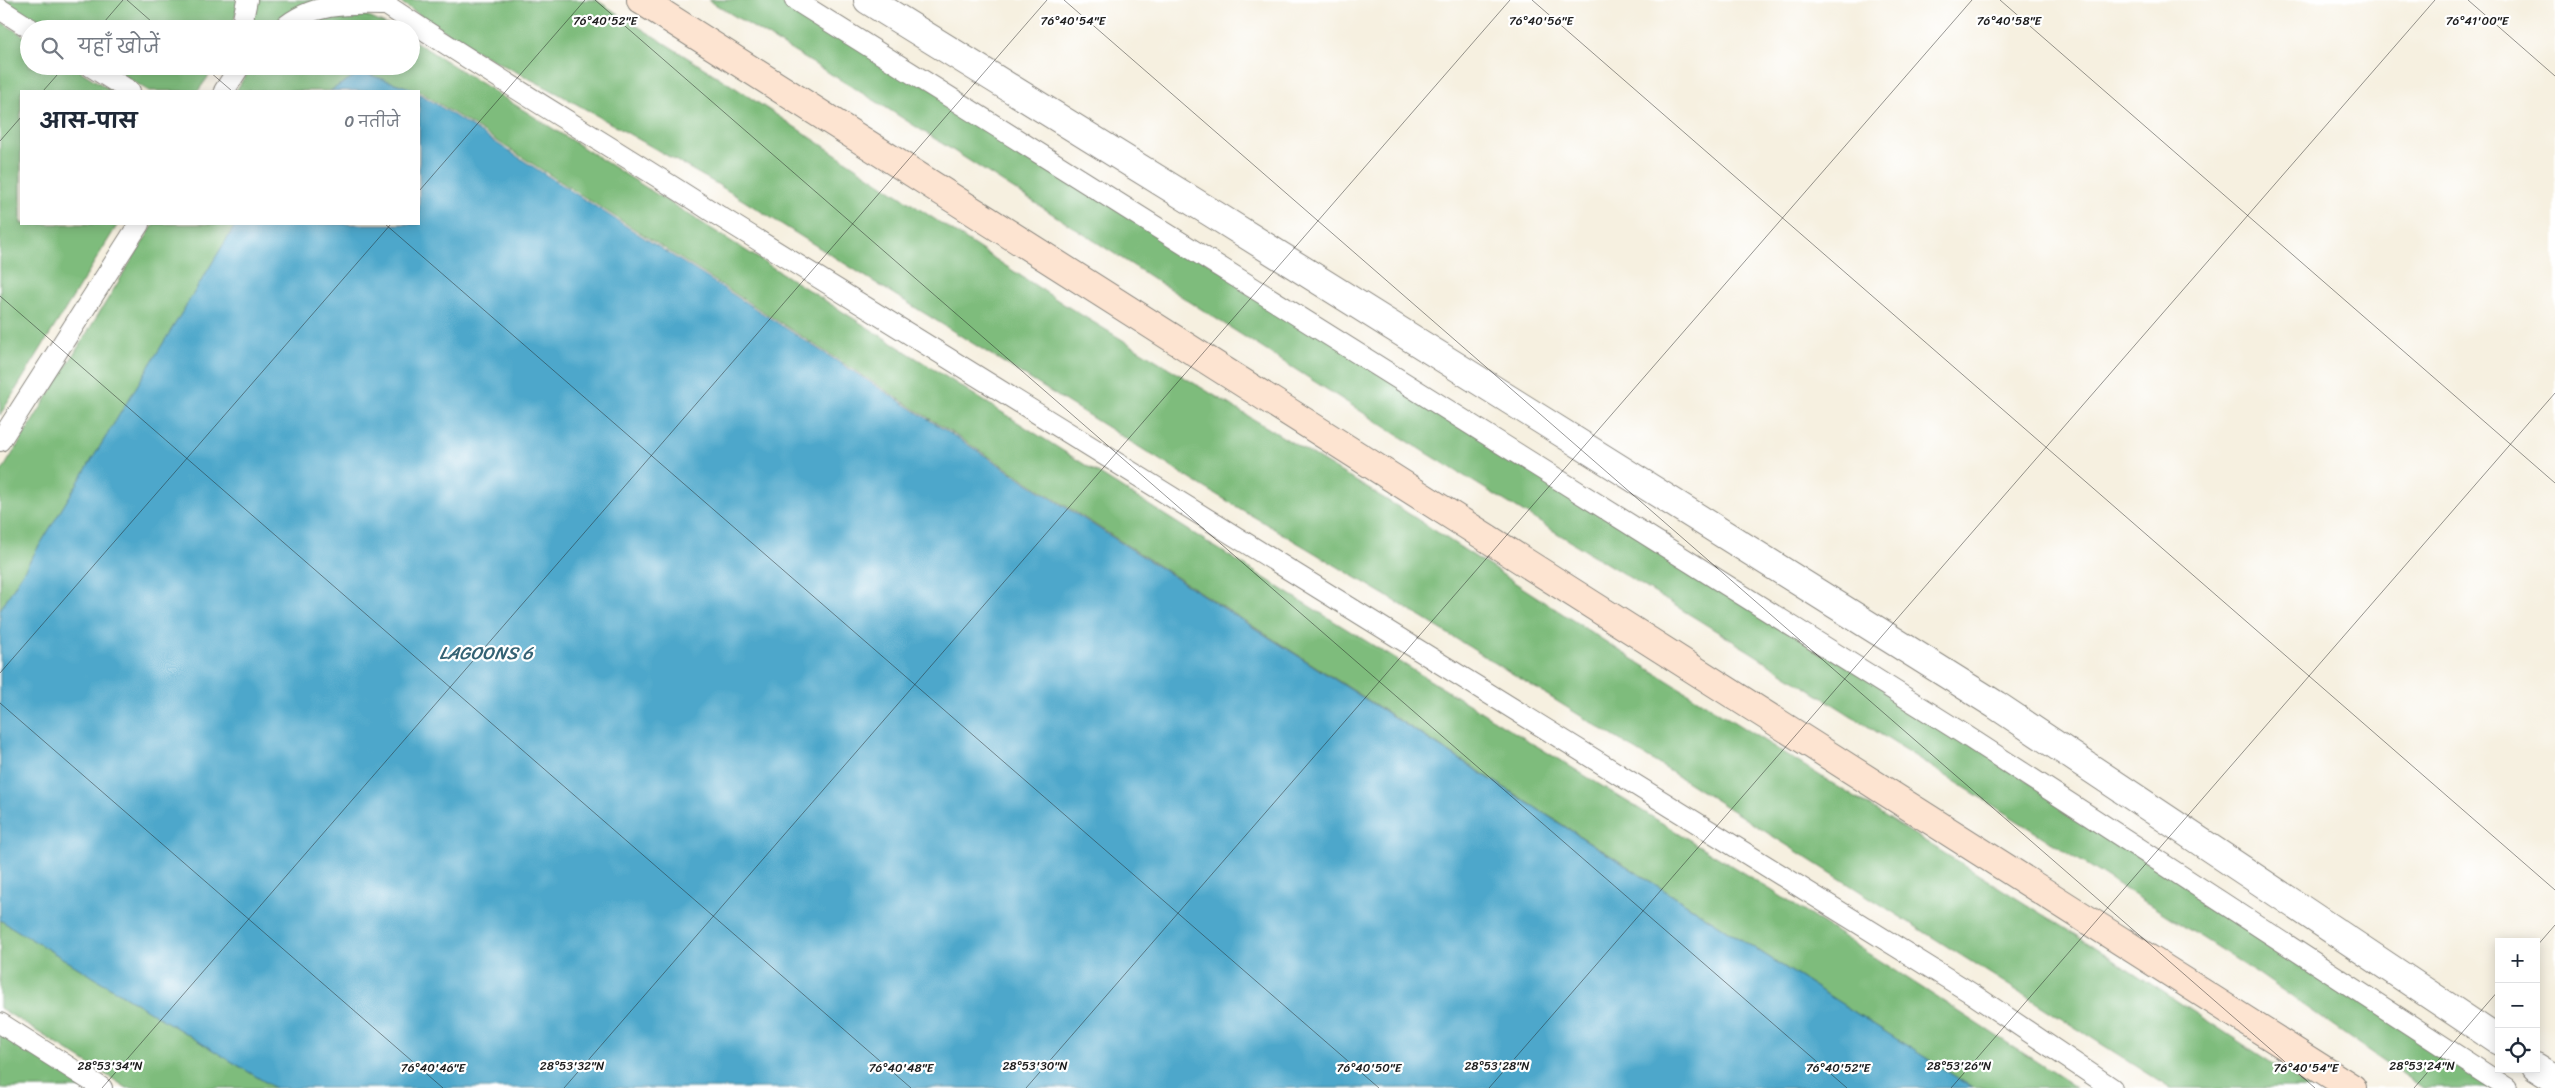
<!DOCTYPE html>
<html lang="hi">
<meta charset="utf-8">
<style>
:root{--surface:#fff;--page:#f6f6f7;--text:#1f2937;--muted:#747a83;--line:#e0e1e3}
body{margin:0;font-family:Sriracha,"Playpen Sans Deva",sans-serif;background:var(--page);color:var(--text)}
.controls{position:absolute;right:15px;bottom:15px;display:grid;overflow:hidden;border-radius:0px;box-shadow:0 2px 12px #0003}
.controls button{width:45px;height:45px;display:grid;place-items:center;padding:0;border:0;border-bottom:1px solid var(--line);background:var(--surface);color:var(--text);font:25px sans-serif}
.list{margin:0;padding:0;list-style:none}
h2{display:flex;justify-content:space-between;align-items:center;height:65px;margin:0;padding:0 20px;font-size:21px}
h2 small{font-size:16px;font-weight:400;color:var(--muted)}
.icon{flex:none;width:28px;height:28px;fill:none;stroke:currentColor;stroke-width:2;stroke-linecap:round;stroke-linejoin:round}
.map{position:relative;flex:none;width:2555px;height:1088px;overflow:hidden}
.search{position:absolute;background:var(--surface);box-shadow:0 2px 12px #0003;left:20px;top:20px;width:400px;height:55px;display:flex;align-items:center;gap:12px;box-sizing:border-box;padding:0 18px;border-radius:28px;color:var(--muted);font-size:19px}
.panel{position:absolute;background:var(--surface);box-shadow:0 2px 12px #0003;left:20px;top:90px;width:400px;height:135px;border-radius:0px}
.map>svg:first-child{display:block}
.forest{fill:#7ebc7b;stroke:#4d6c4c}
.water{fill:#4da7cb;stroke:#346274}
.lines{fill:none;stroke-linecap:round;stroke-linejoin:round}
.lane-casing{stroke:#89867e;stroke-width:22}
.street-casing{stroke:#89867e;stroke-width:30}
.secondary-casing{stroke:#89867e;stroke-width:30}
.lane{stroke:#fff;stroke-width:20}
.street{stroke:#fff;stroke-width:28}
.secondary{stroke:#fde4d1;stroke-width:28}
.ticks{fill:none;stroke:#1c1c1c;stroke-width:1;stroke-opacity:0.45}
.labels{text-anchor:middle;stroke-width:4.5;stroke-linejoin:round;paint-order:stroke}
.water-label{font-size:18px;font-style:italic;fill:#346274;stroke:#fff}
.ticks-label{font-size:12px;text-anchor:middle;fill:#1c1c1c;stroke:#fff;stroke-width:4.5;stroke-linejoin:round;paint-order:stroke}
</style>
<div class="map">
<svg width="2555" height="1088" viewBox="0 0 2555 1088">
<rect width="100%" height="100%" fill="#fff"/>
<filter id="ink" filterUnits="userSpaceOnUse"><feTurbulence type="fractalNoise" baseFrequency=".02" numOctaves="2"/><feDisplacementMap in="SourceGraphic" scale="10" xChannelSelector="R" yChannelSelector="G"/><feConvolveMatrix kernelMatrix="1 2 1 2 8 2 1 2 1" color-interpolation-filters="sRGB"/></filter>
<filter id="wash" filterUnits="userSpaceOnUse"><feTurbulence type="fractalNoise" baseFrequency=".0096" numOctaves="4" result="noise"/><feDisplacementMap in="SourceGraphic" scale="20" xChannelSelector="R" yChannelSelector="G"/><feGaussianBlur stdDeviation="1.12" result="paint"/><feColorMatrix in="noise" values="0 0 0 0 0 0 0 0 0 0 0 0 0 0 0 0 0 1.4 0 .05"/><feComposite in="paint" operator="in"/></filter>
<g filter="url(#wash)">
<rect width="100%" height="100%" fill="#f6f0e0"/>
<g class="forest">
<polygon points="0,0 239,0 232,29 47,29"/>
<polygon points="250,0 378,0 360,2 276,29 244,29"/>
<polygon points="397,0 596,0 734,87 1065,305 1400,508 1617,649 2093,946 2310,1088 2171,1088 1668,770 1387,596 1192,480 717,184 559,94 474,50"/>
<polygon points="708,0 790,0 1871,679 2502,1088 2423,1088 2256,972 1749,651 1409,442 882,105"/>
<polygon points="347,11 364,15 396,29 295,29 309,20"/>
<polygon points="0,21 29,39 29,66 72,66 112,91 21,91 21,224 118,224 0,415"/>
<polygon points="411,39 1288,593 1771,890 2077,1088 1973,1088 419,91 361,72 330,91 236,91 251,66 411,66"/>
<polygon points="108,66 216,66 198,91 149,91"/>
<polygon points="154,224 236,224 0,610 0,474"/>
<polygon points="0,920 275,1088 127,1088 0,1008"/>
<polygon points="0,1030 93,1088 0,1088"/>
</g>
<g class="water">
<polygon points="361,72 413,89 417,91 330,91"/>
<polygon points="419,93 526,162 1973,1088 275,1088 0,920 0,610 236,224 419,224"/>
</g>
</g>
<g filter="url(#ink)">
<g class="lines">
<defs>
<g id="lane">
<path d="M379 0C488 74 601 140 711 211L1971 993 2112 1088"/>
<polyline points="795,0 1962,733 2507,1088"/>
<polyline points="0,9 31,29"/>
<polyline points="241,29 247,0"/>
<path d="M282 29C313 2 348 4 386 5"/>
<polyline points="90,66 130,91"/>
<polyline points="224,91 240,66"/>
<polyline points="0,441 139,224"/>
<polyline points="0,1023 102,1088"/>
</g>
<g id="street">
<polyline points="868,0 1215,215 1996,705 2499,1041"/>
<polyline points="2536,1067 2555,1079"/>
</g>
<polyline id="secondary" points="641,0 2352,1088"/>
</defs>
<use href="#lane" class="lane-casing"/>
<use href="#street" class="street-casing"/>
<use href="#secondary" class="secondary-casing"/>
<use href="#lane" class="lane"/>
<use href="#street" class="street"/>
<use href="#secondary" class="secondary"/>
</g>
</g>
<path class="ticks" d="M127 0 160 29M595 0 1847 1088M1064 0 2315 1088M1532 0 2555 890M2000 0 2555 483M2468 0 2555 76M98 29 123 0M203 66 232 91M43 91 65 66M0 141 21 117M419 191 585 0M385 224 1379 1088M0 296 911 1088M0 673 391 224M0 703 443 1088M2536 947 2555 925M102 1088 1047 0M564 1088 1510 0M1026 1088 1972 0M1489 1088 2435 0M1951 1088 2555 393M2414 1088 2499 990"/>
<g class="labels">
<g class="water-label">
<text x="486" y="659">LAGOONS 6</text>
</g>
</g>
<g class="ticks-label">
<text x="605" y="25">76°40'52"E</text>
<text x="2009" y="25">76°40'58"E</text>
<text x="2477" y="25">76°41'00"E</text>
<text x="1073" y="25">76°40'54"E</text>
<text x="1541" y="25">76°40'56"E</text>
<text x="110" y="1070">28°53'34"N</text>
<text x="572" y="1070">28°53'32"N</text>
<text x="1035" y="1070">28°53'30"N</text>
<text x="1497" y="1070">28°53'28"N</text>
<text x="1959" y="1070">28°53'26"N</text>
<text x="2422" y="1070">28°53'24"N</text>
<text x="433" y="1072">76°40'46"E</text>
<text x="901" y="1072">76°40'48"E</text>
<text x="1369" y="1072">76°40'50"E</text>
<text x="1838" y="1072">76°40'52"E</text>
<text x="2306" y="1072">76°40'54"E</text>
</g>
</svg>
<div class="controls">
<button>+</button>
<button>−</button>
<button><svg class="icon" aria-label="locate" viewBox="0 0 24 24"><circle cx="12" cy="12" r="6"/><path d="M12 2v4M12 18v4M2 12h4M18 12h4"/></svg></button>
</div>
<div class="search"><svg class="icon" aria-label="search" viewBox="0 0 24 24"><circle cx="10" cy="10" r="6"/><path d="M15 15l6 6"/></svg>यहाँ खोजें</div>
<section class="panel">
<h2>आस-पास<small>0 नतीजे</small></h2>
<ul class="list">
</ul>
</section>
</div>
